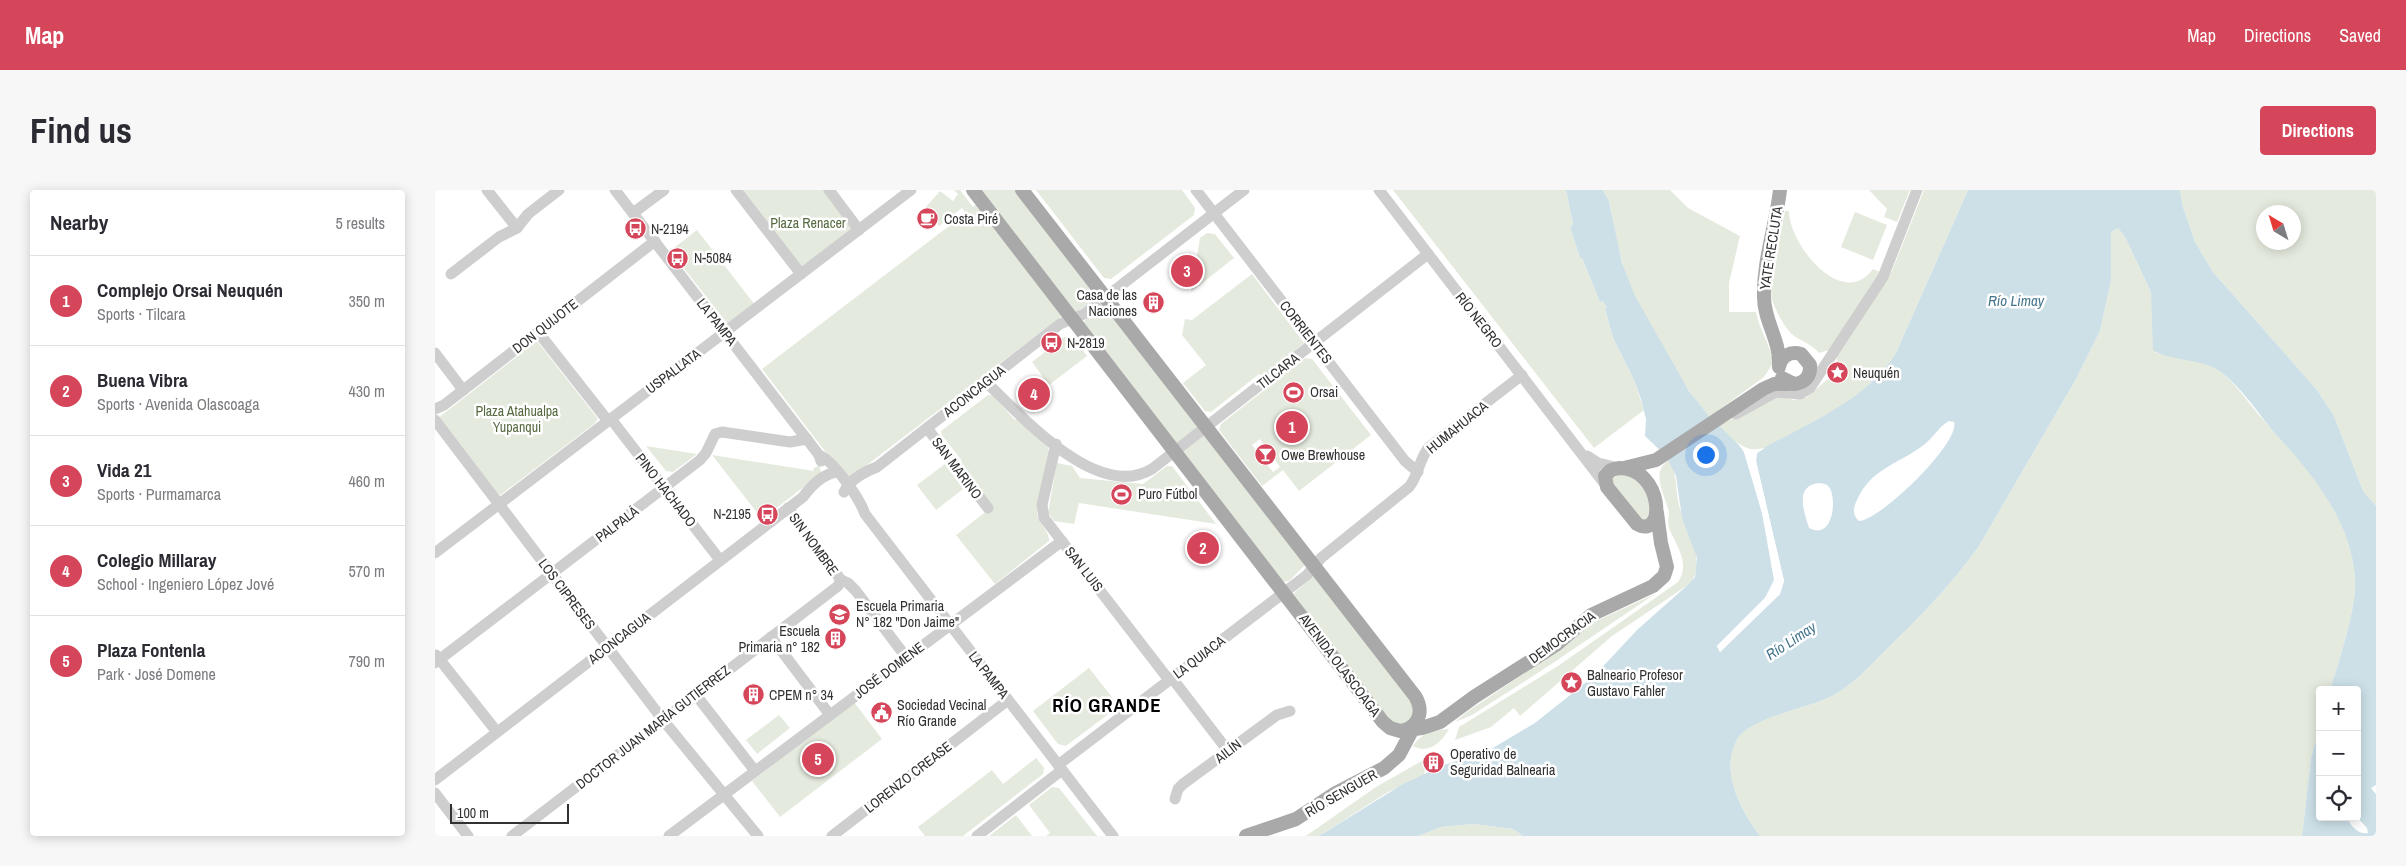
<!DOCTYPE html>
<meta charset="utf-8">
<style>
:root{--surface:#fff;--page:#f7f7f7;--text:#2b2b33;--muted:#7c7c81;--line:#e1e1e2;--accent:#d6465a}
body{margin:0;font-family:"Archivo Narrow",sans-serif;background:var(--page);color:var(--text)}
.controls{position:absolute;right:15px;bottom:15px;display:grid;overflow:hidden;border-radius:5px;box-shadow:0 2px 12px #0003}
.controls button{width:45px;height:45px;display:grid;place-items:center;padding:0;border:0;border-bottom:1px solid var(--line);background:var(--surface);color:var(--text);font:25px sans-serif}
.compass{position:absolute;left:1821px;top:15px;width:45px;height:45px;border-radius:50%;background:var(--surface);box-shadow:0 2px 12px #0003;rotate:322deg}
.scale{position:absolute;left:15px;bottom:12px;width:119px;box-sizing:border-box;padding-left:5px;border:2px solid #313131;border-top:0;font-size:14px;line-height:18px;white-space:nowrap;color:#313131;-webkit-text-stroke:4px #fff;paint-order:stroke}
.you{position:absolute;left:1270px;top:264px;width:18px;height:18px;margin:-12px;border:4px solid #fff;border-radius:50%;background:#1a73e8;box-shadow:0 0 0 8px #1a73e833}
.badge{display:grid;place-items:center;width:32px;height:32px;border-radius:50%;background:var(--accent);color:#fff;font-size:16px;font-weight:700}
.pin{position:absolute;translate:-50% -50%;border:2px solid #fff;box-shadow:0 1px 5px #0006}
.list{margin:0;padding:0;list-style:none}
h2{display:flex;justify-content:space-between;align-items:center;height:65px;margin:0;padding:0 20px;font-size:21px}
h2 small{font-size:16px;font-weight:400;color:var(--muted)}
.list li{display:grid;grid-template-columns:32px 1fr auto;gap:15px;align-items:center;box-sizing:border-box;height:90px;padding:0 20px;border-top:1px solid var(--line)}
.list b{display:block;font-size:19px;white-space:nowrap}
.list p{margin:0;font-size:16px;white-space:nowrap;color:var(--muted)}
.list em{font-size:16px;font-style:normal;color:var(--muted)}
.icon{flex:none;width:28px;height:28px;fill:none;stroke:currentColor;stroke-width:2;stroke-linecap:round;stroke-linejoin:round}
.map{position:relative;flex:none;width:1941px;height:646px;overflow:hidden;border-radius:5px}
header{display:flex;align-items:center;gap:30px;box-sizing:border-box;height:70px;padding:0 25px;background:var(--accent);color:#fff}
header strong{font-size:24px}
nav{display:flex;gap:28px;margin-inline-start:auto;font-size:18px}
.intro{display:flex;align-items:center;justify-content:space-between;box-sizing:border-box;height:120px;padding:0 30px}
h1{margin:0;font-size:35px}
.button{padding:12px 22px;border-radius:5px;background:var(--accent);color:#fff;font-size:18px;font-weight:700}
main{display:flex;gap:30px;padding:0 30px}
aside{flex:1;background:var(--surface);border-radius:5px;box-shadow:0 2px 12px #0003}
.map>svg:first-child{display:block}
.green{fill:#e5eade;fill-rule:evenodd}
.water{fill:#cde0e8;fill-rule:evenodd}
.pier{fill:#fff}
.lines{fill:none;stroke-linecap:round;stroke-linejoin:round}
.minor{stroke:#cecece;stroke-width:11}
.major{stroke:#a9a9a9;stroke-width:14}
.labels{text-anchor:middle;stroke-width:5;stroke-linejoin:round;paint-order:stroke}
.poi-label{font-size:14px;fill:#313131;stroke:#fff;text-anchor:start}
.park-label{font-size:14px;fill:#576a42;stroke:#fff}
.street-label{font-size:14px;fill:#313131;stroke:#fff}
.water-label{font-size:15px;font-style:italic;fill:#46768d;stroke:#fff}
.district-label{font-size:19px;font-weight:bold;letter-spacing:1px;fill:#000;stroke:#fff}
</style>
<header>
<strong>Map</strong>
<nav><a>Map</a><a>Directions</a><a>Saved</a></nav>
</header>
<div class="intro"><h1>Find us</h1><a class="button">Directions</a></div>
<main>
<aside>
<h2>Nearby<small>5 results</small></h2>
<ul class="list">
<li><span class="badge">1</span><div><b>Complejo Orsai Neuquén</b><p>Sports · Tilcara</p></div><em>350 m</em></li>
<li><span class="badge">2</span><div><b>Buena Vibra</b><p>Sports · Avenida Olascoaga</p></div><em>430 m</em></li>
<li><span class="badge">3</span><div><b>Vida 21</b><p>Sports · Purmamarca</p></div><em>460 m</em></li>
<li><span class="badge">4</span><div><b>Colegio Millaray</b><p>School · Ingeniero López Jové</p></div><em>570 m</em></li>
<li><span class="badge">5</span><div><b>Plaza Fontenla</b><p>Park · José Domene</p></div><em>790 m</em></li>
</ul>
</aside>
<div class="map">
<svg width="1941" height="646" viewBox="0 0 1941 646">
<rect width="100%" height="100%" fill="#fff"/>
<g class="green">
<polygon points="306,0 390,0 417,38 367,78"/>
<polygon points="519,0 525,0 538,17 543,13 627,126 415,288 409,286 327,179 531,23 527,18 504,36 490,18 505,1 518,11 523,4"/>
<polygon points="544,0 582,0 662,107 660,109 641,122"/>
<polygon points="601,0 747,0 760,18 759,25 676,89 669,88"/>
<polygon points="958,0 1131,0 1138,34 1135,37 1145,68 1147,68 1165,112 1168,111 1172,118 1170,120 1178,148 1199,190 1209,220 1159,258"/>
<path d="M1168 0H1235L1253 18 1305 46 1294 93V122H1321C1324 140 1336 155 1338 173L1329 187 1281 222 1288 233 1343 206 1359 210 1372 207 1394 188 1403 191 1407 190 1401 167 1457 81 1489 0H1533L1461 163C1430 210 1379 232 1330 258 1324 259 1318 260 1312 258 1270 241 1206 128 1191 86 1183 62 1180 36 1174 11Z"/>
<polygon points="1434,0 1475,0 1462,32 1449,27 1452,19"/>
<path d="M1745 0H1941V316L1928 301 1899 226 1882 200 1778 82 1760 52 1748 17ZM1828 22H1858V52H1828Z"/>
<path d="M1350 21H1354C1354 54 1407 121 1438 79L1447 83 1394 160 1384 163C1375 152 1362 151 1353 140 1347 132 1340 120 1337 109 1333 89 1346 43 1350 21Z"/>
<polygon points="1420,22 1452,35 1438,70 1406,57"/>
<path d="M1683 38 1690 47 1716 102 1721 163C1741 167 1765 169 1783 180 1799 191 1811 210 1824 225 1866 272 1916 321 1920 389 1922 417 1904 471 1895 500H1885V537L1876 568 1867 646H1325C1305 619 1284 580 1303 548 1316 527 1371 519 1395 507 1417 496 1434 477 1450 461 1484 428 1516 395 1544 356L1641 189 1665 141 1676 91V42Z"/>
<polygon points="262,40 320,115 293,134 235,61"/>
<polygon points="772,43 780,44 799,68 756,102 765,48"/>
<polygon points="817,84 869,153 827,187 824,184 776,222 770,221 748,193 771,175 747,145 750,129 757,130"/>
<polygon points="668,115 760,230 763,238 743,253 740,253 648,132"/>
<polygon points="629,147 639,148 652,166 614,195 597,172"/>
<polygon points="102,151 163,229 159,234 64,306 3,228"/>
<path d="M870 168 877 169 936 245 864 301 848 280 827 296 784 240 786 234ZM825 249 845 277 838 282 831 273 827 276 822 266 824 264 817 255Z"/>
<path d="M553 205H557L580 230 583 228 613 257 614 262 602 323C603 334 615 341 614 351L560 394 521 345 558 316 525 273 527 271 507 245 506 241Z"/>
<polygon points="769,245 870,375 854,391 848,392 747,262"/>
<polygon points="211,256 262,264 238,282 231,281"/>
<polygon points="277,265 379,281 378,279 384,275 386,282 383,286 327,329"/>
<path d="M1234 270C1243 285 1240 299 1244 315 1250 341 1272 367 1256 393L1177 446 1085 526 1079 518 1056 537 1020 550 1024 537 1123 476 1243 392C1256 373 1241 356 1234 338 1232 332 1234 328 1234 323 1231 305 1214 283 1234 270Z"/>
<polygon points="622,273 637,276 645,288 708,294 732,276 737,276 781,334 644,313 639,334 619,331 613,323"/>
<polygon points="510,274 528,299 501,320 482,295"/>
<polygon points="1188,282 1209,295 1218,319 1210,334 1174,290"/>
<polygon points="879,386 981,517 974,533 958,535 858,404"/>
<polygon points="1220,404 1115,475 1037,525 1020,532 1032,522 1132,454 1159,432"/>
<polygon points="654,478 684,516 631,556 623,554 598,521"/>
<polygon points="419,512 447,549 345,627 317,591"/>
<polygon points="344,525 355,538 322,564 311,550"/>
<path d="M1014 539C1007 552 993 565 978 556 986 543 999 540 1014 539Z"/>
<polygon points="601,568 609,578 608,584 528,646 490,646 483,637 557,580 568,594"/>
<polygon points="992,568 989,585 953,602 884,646 871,646 941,597"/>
<polygon points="617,597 624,598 662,646 611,646 615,643 594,615"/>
<polygon points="581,625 597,646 554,646"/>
<polygon points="1039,634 1078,639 1088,646 983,646 1006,637"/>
</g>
<path class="water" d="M1131 0H1168L1174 11 1187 73 1200 106 1254 201 1274 226 1308 259 1327 323 1340 382 1338 397 1330 408 1282 456 1285 462 1345 404 1349 391 1321 271 1322 263C1333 254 1347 249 1359 242 1399 221 1436 201 1461 163L1533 0H1745L1748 17 1760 52 1778 82 1882 200 1899 226 1928 301 1941 316V595L1936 598 1941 604V646H1867L1876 568 1885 537V627H1912C1915 636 1924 645 1933 643L1932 638 1922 627V500H1895C1904 471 1922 417 1920 389 1916 329 1877 284 1839 242 1822 222 1805 195 1783 180 1765 169 1728 169 1718 160L1716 102 1690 47 1683 38 1676 42V91L1665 141 1641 189 1544 356C1516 395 1484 428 1450 461 1434 477 1417 496 1395 507 1371 519 1317 527 1303 548 1284 580 1305 619 1325 646H1088L1078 639 1039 634 1006 637 983 646H884L968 594 1009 575 1056 559 1100 533 1159 486 1202 440 1255 393 1260 387 1262 368 1247 328 1241 286 1231 266 1210 246 1211 229 1206 209 1199 190 1178 148 1170 119 1172 118 1168 111 1165 112 1147 68H1145L1135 37 1138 34ZM1514 231 1519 232C1526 252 1446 330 1424 331 1417 324 1418 318 1422 310 1435 280 1462 274 1486 257 1497 250 1503 237 1514 231ZM1384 293C1386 294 1389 293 1392 295 1403 302 1400 352 1374 338 1369 321 1359 296 1384 293Z"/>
<polygon class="pier" points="1303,253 1309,257 1315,266 1330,322 1342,390 1336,404 1302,438 1284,459 1334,411 1345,397 1346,382 1318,271 1320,261 1330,258 1322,263 1321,271 1349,391 1345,404 1285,462 1282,456 1330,408 1339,390 1327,323 1312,267"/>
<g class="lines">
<g class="minor">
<polyline points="52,0 82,38"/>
<polyline points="180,0 384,265 386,271"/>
<polyline points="301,0 366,84"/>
<polyline points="394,0 424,40"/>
<polyline points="761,0 970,271 983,282"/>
<polyline points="944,0 1172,297"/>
<polyline points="198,23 229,0"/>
<polyline points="16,84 64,47 82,38 93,24 124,0"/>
<polyline points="103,142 173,231"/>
<polyline points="0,163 28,200"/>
<path d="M551 192C587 226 662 312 717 279L993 64"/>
<polyline points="0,219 9,215 220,51"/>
<polyline points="1301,224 1341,202 1365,204 1375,198 1448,87 1482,0"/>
<polyline points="176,229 285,370"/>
<polyline points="0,230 228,530 323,646"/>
<polyline points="492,238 553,318"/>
<polyline points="621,254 607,315 609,328 734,490"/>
<path d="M384 265C399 271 425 309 430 324L678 646"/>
<polyline points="1152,266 1163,273 1184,278"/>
<path d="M409 302C415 289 429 282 442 277L625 134 649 124 809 0"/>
<polyline points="353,318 406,390"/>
<polyline points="0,363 476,0"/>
<polyline points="406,390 413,393 421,401 471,467"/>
<polyline points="336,447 395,525"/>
<polyline points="1,465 62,542"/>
<polyline points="0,473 265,270 271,263 280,244 287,242 355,252 372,249"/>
<polyline points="737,488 793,561"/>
<polyline points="261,505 320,581"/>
<path d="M623 575 872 385 886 368 974 297C984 285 984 269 994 257L1087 185"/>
<path d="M0 590 368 307C376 296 388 284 402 282"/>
<polyline points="0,603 33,646"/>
<polyline points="740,609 743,599 748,594 842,525 855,521"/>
<polyline points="77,646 403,396 406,390"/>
<polyline points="234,646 627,351"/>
<polyline points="397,646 573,510"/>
<polyline points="542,646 627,580"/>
</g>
<g class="major">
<polyline points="538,0 948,532 955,538 965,541 987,538 1005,532 1039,507 1122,454 1156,425 1218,396 1229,386 1232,377 1226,353 1222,323"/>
<path d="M587 0 980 506C988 519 986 534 970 540"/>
<path d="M1344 174C1345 150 1329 131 1329 107 1328 70 1341 36 1345 0"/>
<path d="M1344 177C1346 166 1355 161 1366 164L1375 175C1376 186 1370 193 1359 194L1347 188"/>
<path d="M1184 278C1229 278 1231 351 1202 334L1172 297 1170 286 1176 280Z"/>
<polyline points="1189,278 1221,270 1328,199 1339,194 1354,194"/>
<polyline points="811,646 861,629 899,604 949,578 964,565 981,533"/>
</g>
</g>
<defs>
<symbol id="cafe-disc" viewBox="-11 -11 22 22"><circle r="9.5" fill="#d6465a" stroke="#fff"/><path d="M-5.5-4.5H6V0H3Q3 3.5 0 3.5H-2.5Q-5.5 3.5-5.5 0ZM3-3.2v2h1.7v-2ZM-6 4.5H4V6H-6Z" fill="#fff"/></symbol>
<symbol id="bus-disc" viewBox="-11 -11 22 22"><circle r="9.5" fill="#d6465a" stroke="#fff"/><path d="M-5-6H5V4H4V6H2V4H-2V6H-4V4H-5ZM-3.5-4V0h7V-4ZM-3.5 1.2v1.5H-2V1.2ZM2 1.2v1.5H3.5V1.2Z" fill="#fff"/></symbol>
<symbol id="building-disc" viewBox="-11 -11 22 22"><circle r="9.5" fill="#d6465a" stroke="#fff"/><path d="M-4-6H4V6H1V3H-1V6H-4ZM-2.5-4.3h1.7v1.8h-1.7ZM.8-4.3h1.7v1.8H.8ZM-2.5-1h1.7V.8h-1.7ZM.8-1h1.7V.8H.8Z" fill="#fff"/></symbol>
<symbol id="sight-disc" viewBox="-11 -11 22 22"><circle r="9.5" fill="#d6465a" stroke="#fff"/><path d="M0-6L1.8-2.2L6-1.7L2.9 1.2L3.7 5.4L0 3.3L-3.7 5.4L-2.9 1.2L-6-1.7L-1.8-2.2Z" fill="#fff"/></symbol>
<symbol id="stadium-disc" viewBox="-11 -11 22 22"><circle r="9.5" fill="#d6465a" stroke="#fff"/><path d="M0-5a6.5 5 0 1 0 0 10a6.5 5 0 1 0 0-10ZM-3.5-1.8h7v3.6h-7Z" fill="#fff"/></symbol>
<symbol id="bar-disc" viewBox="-11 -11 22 22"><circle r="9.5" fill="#d6465a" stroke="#fff"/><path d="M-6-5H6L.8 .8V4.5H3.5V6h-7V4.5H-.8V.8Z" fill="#fff"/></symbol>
<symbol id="school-disc" viewBox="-11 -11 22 22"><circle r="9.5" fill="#d6465a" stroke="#fff"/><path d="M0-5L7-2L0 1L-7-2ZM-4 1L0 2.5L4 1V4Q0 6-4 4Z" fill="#fff"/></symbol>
<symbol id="civic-disc" viewBox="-11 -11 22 22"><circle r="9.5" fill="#d6465a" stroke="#fff"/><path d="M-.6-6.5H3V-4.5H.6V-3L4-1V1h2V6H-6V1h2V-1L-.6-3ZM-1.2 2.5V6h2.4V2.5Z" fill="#fff"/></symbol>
</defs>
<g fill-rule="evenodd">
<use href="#cafe-disc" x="480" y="16" width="25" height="25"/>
<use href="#bus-disc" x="188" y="26" width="25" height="25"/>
<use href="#bus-disc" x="230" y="56" width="25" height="25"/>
<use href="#building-disc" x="706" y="100" width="25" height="25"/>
<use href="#bus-disc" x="604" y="140" width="25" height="25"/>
<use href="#sight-disc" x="1390" y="170" width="25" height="25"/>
<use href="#stadium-disc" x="846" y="190" width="25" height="25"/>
<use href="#bar-disc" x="818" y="252" width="25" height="25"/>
<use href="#stadium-disc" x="674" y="292" width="25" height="25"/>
<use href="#bus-disc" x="320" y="312" width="25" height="25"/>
<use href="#school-disc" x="392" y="412" width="25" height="25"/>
<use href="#building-disc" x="388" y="436" width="25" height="25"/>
<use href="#sight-disc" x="1124" y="480" width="25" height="25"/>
<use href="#building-disc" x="306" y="492" width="25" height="25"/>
<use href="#civic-disc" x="434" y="510" width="25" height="25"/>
<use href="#building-disc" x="986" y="560" width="25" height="25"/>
</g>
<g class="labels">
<g class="poi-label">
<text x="509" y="34">Costa Piré</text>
<text x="216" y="44">N-2194</text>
<text x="259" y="73">N-5084</text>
<text x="702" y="110" text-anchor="end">Casa de las<tspan x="702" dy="16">Naciones</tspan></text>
<text x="632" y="158">N-2819</text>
<text x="1418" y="188">Neuquén</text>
<text x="875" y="207">Orsai</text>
<text x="846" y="270">Owe Brewhouse</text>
<text x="703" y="309">Puro Fútbol</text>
<text x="316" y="329" text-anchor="end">N-2195</text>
<text x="421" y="421">Escuela Primaria<tspan x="421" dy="16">N° 182 "Don Jaime"</tspan></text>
<text x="385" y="446" text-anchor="end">Escuela<tspan x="385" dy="16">Primaria n° 182</tspan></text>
<text x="1152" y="490">Balneario Profesor<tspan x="1152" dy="16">Gustavo Fahler</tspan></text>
<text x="334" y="510">CPEM n° 34</text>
<text x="462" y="520">Sociedad Vecinal<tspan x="462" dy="16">Río Grande</tspan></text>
<text x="1015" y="569">Operativo de<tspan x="1015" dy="16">Seguridad Balnearia</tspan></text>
</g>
<g class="park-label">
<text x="373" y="38">Plaza Renacer</text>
<text x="82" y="226">Plaza Atahualpa<tspan x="82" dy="16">Yupanqui</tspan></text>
</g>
<g class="street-label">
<text transform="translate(1336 58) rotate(-81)" y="5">YATE RECLUTA</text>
<text transform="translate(1044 130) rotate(52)" y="5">RÍO NEGRO</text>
<text transform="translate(282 132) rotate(52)" y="5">LA PAMPA</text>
<text transform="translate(110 136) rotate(-38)" y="5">DON QUIJOTE</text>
<text transform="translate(871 142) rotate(52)" y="5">CORRIENTES</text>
<text transform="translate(238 181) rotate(-37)" y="5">USPALLATA</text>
<text transform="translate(843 181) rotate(-38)" y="5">TILCARA</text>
<text transform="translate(539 201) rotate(-38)" y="5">ACONCAGUA</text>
<text transform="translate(1022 237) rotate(-39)" y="5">HUMAHUACA</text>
<text transform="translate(522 278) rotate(53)" y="5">SAN MARINO</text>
<text transform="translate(231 300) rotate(52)" y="5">PINO HACHADO</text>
<text transform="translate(182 334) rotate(-37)" y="5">PALPALÁ</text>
<text transform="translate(379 354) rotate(54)" y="5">SIN NOMBRE</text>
<text transform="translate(649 379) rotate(52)" y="5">SAN LUIS</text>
<text transform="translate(132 404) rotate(53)" y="5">LOS CIPRESES</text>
<text transform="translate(1127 447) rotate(-36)" y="5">DEMOCRACIA</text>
<text transform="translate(184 448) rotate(-38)" y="5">ACONCAGUA</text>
<text transform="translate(764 467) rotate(-37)" y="5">LA QUIACA</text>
<text transform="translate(905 475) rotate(53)" y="5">AVENIDA OLASCOAGA</text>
<text transform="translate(454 480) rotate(-37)" y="5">JOSÉ DOMENE</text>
<text transform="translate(554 485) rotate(52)" y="5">LA PAMPA</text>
<text transform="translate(218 537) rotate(-38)" y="5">DOCTOR JUAN MARÍA GUTIERREZ</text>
<text transform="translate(793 561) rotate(-37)" y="5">AILÍN</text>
<text transform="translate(473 587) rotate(-38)" y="5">LORENZO CREASE</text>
<text transform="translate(906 603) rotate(-30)" y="5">RÍO SENGUER</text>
</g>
<g class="water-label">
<text x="1581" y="116">Río Limay</text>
<text transform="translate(1356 451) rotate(-33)" y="5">Río Limay</text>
</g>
<g class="district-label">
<text x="672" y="522">RÍO GRANDE</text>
</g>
</g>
</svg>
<div class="controls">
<button>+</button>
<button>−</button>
<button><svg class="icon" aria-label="locate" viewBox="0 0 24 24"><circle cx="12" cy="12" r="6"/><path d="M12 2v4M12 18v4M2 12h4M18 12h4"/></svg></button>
</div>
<svg class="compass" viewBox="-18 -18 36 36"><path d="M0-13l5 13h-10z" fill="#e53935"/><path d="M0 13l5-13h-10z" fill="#7c7c81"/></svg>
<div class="scale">100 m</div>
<div class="you"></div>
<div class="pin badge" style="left:857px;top:237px">1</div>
<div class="pin badge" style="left:768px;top:358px">2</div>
<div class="pin badge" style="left:752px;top:81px">3</div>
<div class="pin badge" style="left:599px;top:204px">4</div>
<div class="pin badge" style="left:383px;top:569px">5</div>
</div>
</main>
